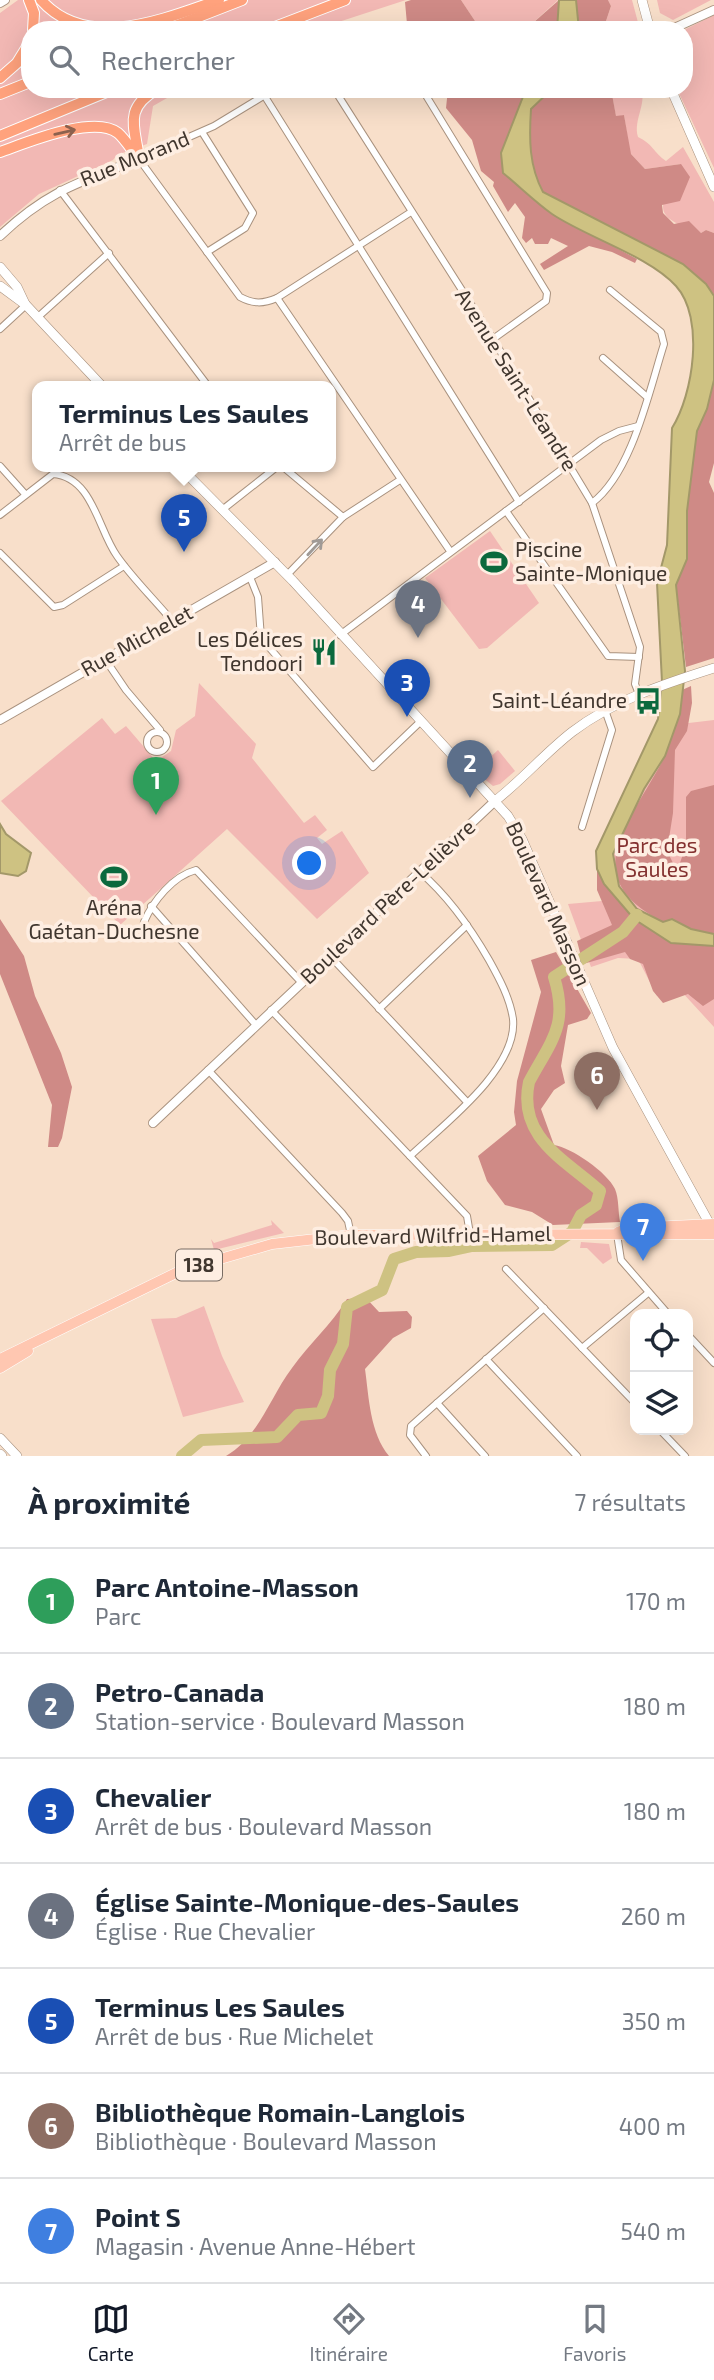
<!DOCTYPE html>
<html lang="fr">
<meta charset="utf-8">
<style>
:root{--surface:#fff;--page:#f2f2f3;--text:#1f2937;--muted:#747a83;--line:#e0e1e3;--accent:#111827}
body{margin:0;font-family:"Exo 2",sans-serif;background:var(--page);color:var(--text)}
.controls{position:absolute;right:21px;bottom:21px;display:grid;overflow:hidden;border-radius:14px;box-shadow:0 7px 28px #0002}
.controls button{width:63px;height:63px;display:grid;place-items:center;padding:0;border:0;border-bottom:2px solid var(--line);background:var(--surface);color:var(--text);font:35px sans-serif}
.you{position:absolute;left:310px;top:864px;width:24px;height:24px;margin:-18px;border:5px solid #fff;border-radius:50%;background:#1a73e8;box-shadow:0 0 0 10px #1a73e833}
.badge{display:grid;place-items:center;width:46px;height:46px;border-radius:50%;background:var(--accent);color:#fff;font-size:23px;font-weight:700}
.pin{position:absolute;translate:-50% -58px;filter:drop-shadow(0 2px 4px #0008)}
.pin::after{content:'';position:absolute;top:37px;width:24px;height:21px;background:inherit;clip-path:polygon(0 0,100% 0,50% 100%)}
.popup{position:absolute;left:32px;top:381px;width:304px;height:91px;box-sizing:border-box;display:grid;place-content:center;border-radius:14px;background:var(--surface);filter:drop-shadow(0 2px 5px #0005);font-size:23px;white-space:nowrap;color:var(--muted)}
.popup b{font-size:26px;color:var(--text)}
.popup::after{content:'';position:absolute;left:50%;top:100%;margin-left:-14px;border:14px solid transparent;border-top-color:var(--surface)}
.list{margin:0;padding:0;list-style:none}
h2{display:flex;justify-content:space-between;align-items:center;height:91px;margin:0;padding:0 28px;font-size:30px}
h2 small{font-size:23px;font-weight:400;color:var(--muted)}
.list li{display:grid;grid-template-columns:46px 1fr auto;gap:21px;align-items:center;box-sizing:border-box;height:105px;padding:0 28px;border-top:2px solid var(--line)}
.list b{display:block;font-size:26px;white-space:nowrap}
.list p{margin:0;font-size:23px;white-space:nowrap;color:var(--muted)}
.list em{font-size:23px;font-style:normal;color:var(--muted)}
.icon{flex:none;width:38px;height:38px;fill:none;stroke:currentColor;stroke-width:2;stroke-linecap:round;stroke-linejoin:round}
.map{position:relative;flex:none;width:714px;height:1456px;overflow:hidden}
.search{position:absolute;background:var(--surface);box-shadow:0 7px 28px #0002;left:21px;right:21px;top:21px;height:77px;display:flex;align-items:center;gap:18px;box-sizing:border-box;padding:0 24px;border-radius:28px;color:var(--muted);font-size:26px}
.sheet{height:826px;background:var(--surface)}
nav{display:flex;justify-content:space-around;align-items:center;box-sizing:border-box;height:98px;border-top:2px solid var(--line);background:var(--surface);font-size:19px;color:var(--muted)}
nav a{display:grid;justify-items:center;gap:4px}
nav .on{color:var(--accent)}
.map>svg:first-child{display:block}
.green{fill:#f2b8b4}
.forest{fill:#cf8a86}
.water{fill:#cec282;stroke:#a39869;stroke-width:2}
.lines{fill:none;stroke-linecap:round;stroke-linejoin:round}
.river{stroke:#cec282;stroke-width:12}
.minor-casing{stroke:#a9927f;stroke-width:8}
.tertiary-casing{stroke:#a9927f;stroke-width:10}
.secondary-casing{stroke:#a9927f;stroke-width:10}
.primary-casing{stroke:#fff;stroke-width:11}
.motorway-casing{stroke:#fff;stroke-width:12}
.minor{stroke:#fff;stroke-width:6}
.tertiary{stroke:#fff;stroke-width:8}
.secondary{stroke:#fff;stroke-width:9}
.primary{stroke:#ffc7b1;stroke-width:10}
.motorway{stroke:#ffa27d;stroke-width:10}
.oneway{stroke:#8c614e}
.oneway2{stroke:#a09a96}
.labels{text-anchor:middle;stroke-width:7;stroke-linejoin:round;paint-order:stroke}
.shield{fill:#feeee2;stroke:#796d64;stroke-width:2}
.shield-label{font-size:19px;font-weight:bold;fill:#40362e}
.street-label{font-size:21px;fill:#40362e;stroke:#feeee2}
.poi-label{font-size:21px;fill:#40362e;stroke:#feeee2;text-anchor:end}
.park-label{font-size:21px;fill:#843130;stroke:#feeee2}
</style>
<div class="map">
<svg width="714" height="1456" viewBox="0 0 714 1456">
<rect width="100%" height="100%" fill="#f8dfca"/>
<g class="green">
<polygon points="18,0 406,0 314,30 30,30 30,89 183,89 153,106 147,144 117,155 113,160 39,194 0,227 0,13"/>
<polygon points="461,0 558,0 525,30 481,30"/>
<polygon points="608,0 632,0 640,30 603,30 611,6"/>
<polygon points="657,0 711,0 673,20 660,13"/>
<polygon points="714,15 714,168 677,89 684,89 684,30"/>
<path d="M611 89H641C647 104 633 120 638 137 652 143 654 153 666 161L683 147 714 202V233L706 230 701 233C648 215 660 208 681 164L645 169 630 153 624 115 616 117Z"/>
<polygon points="490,531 539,603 487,648 479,649 425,578"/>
<polygon points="199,683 256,744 252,758 304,823 315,815 327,830 317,838 322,844 342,831 369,873 317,919 227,829 120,925 1,801 102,718 115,734 126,726 156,761 171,751 176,730 195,716"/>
<polygon points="714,720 714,1027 681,991 657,996 638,959 618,958 591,967 568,904 602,901 598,848 655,727"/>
<polygon points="498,750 515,771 500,784 493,786 475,771"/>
<polygon points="271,1220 284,1233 214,1250 211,1239 214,1243 272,1225"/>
<polygon points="581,1242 609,1244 612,1258 603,1264 587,1248 580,1248"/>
<polygon points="204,1306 222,1356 244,1402 183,1417 151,1319 176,1318"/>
</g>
<g class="forest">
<polygon points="411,0 461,0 481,30 414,30 407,24 405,2"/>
<polygon points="559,0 557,30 525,30"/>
<polygon points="576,0 608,0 611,6 603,30 579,30"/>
<polygon points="448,89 526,89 501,153 553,214 637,259 635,263 612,252 589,246 544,270 540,264 568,246 551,238 548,244 535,244 532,238 526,243 522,238 525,217 515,203 508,212 493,186 494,182 481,171 472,140 446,108"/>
<polygon points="552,89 611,89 616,116 624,115 631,154 645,169 681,164 690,177 680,201 662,205 663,213 674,224 689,221 701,233 706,230 714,233 714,296 706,284 635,239 543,192 533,174 529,139 531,109"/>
<polygon points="714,380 714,463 709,482 714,493 714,658 686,667 676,585 687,559 687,511 697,431 707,409"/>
<path d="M691 686 692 703 687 731 675 750 673 813 667 851 677 871 686 846V797L691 791 714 785V934L691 929 672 919 663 922C573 876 632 821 664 758 674 738 677 711 682 690Z"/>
<polygon points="597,869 604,884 634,919 671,943 714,946 714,999 703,1006 688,994 663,1003 653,991 643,964 630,959 625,952 583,964 577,941 612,925 597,890"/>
<polygon points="0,919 24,956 35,996 61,1053 72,1087 62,1138 58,1147 48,1147 52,1105 0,974"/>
<path d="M556 952 591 1013 587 1019 568 1025 561 1066 565 1083 554 1090 541 1109 554 1145C572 1148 607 1172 615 1189 619 1198 618 1213 620 1222L553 1225 532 1212 505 1205 487 1181 478 1156 516 1125 514 1112 517 1081 541 992 531 960Z"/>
<path d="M366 1298 379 1312 407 1311 412 1317 411 1328 393 1338 365 1369C369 1398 370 1433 389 1456H226C259 1437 270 1397 292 1368 309 1344 331 1325 347 1299Z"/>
</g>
<g class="water">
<polygon points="559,0 576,0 579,30 557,30"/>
<path d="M526 89H552L531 109C529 139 529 166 543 192L683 264 706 284 714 296V380L707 409 697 431 687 511V559L676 585 685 671 680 714 665 756 644 789 613 854 619 886 637 909 663 922 672 919 691 929 714 934V946L671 943 634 919 604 884 597 869 596 851 658 719 662 682 657 583 667 545 672 428C693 395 705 318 676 286 649 256 586 237 552 214 535 202 519 186 503 173L501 153Z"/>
<polygon points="0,824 6,834 31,853 26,871 18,876 0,873"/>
</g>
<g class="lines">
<path class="river" d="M182 1456 201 1440 277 1437 298 1415 321 1413 328 1396 330 1370 343 1344 347 1307 382 1290 394 1259 416 1252 449 1251 472 1246 552 1245 572 1232 581 1215 596 1205 600 1191C566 1160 517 1138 529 1082 551 1041 569 1025 554 977L623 932 637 915"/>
<defs>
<g id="minor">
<polyline points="378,30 384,30"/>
<path d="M275 89 214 126 139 159 240 297C253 304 263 304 277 298L411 212"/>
<polyline points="334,89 493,339 592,503 640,647 635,684 639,694"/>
<polyline points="422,89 547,293 546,301 493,339"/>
<polyline points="264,95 519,502"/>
<polyline points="202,132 253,213 245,228 207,252"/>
<polyline points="60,190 208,386"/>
<polyline points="277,298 450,551"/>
<polyline points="38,317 109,253"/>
<polyline points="0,329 26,305"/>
<polyline points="603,358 647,397"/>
<polyline points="0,466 25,494"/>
<polyline points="282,466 343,517 400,480"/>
<path d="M592 503C632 473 649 391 664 344L661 332 610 290"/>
<polyline points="222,510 278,466"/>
<polyline points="506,511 608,656 639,657"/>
<path d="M0 515 53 474C93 477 98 530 117 556 133 579 155 600 173 622"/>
<polyline points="0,553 54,607 63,605 124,566"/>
<polyline points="287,575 343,517"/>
<polyline points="250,577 258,597 261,638 373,767 420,722"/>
<polyline points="340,635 601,440 619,431 638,426"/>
<polyline points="105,659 126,690 160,730"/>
<circle cx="157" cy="742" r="10"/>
<polyline points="582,827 612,730 605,710"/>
<polyline points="151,906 256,1025"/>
<path d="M144 922C153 901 173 876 196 870L301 982"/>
<polyline points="330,956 467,1102"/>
<polyline points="379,1009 467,925"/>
<polyline points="271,1010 467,1216 470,1234"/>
<polyline points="208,1070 342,1213 348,1221 351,1235"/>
<path d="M410 1156C443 1125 518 1069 513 1019 510 998 499 978 489 960 470 927 449 897 420 872"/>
<polyline points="617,1234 621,1260 668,1314"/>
<polyline points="506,1269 635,1403"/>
<polyline points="688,1335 714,1363"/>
<polyline points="582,1348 648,1293"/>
<polyline points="486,1359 577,1456"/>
<polyline points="437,1403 485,1456"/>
<polyline points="660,1430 685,1456"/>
<polyline points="426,1456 410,1435 411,1426 544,1308"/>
</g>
<g id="tertiary">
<polyline points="0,3 5,0"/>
<polyline points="670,30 714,10"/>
<path d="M0 236C47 191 80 182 139 159"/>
<polyline points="0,720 275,562"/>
<polyline points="153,1123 495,801"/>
</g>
<g id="secondary">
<polyline points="642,0 650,30"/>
<polyline points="671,89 714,187"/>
<polyline points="0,267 17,287 25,304"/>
<polyline points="0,286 26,305 102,386"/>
<polyline points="179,466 293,581 508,816 522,839 613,1048 713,1230"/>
<path d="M495 801C522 780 545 753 572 732 614 700 664 684 714 668"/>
<polyline points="0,1438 17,1456"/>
<polyline points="0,1454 2,1456"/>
</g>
<g id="primary">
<polyline points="618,1232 628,1228 714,1224"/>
<polyline points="0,1359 182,1270 272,1244 351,1235 714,1234"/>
<polyline points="0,1368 28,1351"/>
</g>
<g id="motorway">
<polyline points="29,0 34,13 33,30"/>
<path d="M41 0C87 52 164 19 219 0"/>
<polyline points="165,30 242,0"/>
<polyline points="267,30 345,0"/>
<polyline points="0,78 17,63 30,42"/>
<polyline points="0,94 30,82"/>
<polyline points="0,136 114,89"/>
<path d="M0 152C26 143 94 114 118 133 126 140 132 151 139 159"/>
<path d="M139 159C135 126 123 109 157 89"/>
</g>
</defs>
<use href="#minor" class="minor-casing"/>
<use href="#tertiary" class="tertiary-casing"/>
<use href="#secondary" class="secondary-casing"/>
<use href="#primary" class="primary-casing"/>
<use href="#motorway" class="motorway-casing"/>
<use href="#minor" class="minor"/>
<use href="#tertiary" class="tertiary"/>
<use href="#secondary" class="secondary"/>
<use href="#primary" class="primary"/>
<use href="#motorway" class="motorway"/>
</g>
<defs><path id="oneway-shaft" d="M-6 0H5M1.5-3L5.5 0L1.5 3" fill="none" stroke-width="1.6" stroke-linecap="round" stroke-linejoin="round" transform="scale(1.75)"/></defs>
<use class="oneway" href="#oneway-shaft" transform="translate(65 132) rotate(-13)"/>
<use class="oneway2" href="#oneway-shaft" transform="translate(315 547) rotate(-47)"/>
<defs>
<symbol id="stadium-bare" viewBox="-9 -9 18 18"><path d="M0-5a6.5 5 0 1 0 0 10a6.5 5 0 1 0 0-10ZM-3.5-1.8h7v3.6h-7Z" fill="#0b693d" stroke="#feeee2" stroke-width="2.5" paint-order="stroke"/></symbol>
<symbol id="restaurant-bare" viewBox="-9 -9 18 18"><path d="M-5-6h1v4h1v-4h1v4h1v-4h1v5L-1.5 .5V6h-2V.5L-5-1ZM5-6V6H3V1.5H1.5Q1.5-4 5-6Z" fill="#0b693d" stroke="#feeee2" stroke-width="2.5" paint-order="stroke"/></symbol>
<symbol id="bus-bare" viewBox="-9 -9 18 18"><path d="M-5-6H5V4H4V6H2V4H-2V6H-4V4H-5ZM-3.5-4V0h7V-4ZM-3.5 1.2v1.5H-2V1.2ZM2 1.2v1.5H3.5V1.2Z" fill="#0b693d" stroke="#feeee2" stroke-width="2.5" paint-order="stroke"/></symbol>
</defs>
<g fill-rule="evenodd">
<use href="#stadium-bare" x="475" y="543" width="38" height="38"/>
<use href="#restaurant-bare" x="305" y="633" width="38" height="38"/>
<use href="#bus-bare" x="629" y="682" width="38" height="38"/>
<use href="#stadium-bare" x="95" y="858" width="38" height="38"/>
</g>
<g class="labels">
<rect class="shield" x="176" y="1249.5" width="46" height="31" rx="5"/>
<g class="shield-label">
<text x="199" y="1272">138</text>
</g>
<g class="street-label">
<text transform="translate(135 159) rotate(-22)" y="7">Rue Morand</text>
<text transform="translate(516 380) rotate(58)" y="7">Avenue Saint-Léandre</text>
<text transform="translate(137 641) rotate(-29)" y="7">Rue Michelet</text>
<text transform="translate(388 902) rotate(-43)" y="7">Boulevard Père-Lelièvre</text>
<text transform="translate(548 904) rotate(66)" y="7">Boulevard Masson</text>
<text transform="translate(433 1236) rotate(-1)" y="7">Boulevard Wilfrid-Hamel</text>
</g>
<g class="poi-label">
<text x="515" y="557" text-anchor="start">Piscine<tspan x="515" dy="24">Sainte-Monique</tspan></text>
<text x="303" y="647">Les Délices<tspan x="303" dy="24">Tendoori</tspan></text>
<text x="627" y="708">Saint-Léandre</text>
<text x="114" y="915" text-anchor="middle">Aréna<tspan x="114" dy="24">Gaétan-Duchesne</tspan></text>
</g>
<g class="park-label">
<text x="657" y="853">Parc des<tspan x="657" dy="24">Saules</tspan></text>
</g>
</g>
</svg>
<div class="controls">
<button><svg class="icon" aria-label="locate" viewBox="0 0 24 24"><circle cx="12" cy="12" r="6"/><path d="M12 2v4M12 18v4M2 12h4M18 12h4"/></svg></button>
<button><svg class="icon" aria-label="layers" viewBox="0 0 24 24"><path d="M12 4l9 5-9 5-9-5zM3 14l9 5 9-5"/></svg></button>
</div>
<div class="you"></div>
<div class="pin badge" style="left:156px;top:815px;background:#2e9e5b">1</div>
<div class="pin badge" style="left:470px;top:798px;background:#5c6f8a">2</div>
<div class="pin badge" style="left:407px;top:717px;background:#1a4fb4">3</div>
<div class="pin badge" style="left:418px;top:638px;background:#6b7280">4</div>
<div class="pin badge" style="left:184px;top:552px;background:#1a4fb4">5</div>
<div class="popup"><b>Terminus Les Saules</b>Arrêt de bus</div>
<div class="pin badge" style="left:597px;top:1110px;background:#8d6e63">6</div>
<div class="pin badge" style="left:643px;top:1261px;background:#3f7fe0">7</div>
<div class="search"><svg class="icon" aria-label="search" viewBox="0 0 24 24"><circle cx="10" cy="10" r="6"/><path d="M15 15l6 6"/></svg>Rechercher</div>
</div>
<section class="sheet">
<h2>À proximité<small>7 résultats</small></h2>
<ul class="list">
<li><span class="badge" style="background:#2e9e5b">1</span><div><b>Parc Antoine-Masson</b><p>Parc</p></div><em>170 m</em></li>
<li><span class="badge" style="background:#5c6f8a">2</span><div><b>Petro-Canada</b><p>Station-service · Boulevard Masson</p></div><em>180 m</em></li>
<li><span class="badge" style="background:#1a4fb4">3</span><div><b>Chevalier</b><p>Arrêt de bus · Boulevard Masson</p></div><em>180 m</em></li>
<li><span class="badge" style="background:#6b7280">4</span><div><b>Église Sainte-Monique-des-Saules</b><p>Église · Rue Chevalier</p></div><em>260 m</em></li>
<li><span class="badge" style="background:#1a4fb4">5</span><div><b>Terminus Les Saules</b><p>Arrêt de bus · Rue Michelet</p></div><em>350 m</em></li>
<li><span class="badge" style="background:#8d6e63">6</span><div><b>Bibliothèque Romain-Langlois</b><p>Bibliothèque · Boulevard Masson</p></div><em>400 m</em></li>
<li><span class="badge" style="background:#3f7fe0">7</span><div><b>Point S</b><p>Magasin · Avenue Anne-Hébert</p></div><em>540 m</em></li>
</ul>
</section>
<nav>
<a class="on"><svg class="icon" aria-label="map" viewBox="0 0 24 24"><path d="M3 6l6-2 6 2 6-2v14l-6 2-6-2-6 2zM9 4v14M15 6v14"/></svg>Carte</a>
<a><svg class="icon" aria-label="directions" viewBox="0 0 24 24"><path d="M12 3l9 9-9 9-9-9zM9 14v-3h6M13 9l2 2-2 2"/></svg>Itinéraire</a>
<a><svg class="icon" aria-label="saved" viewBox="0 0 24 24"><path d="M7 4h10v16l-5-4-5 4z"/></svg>Favoris</a>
</nav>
